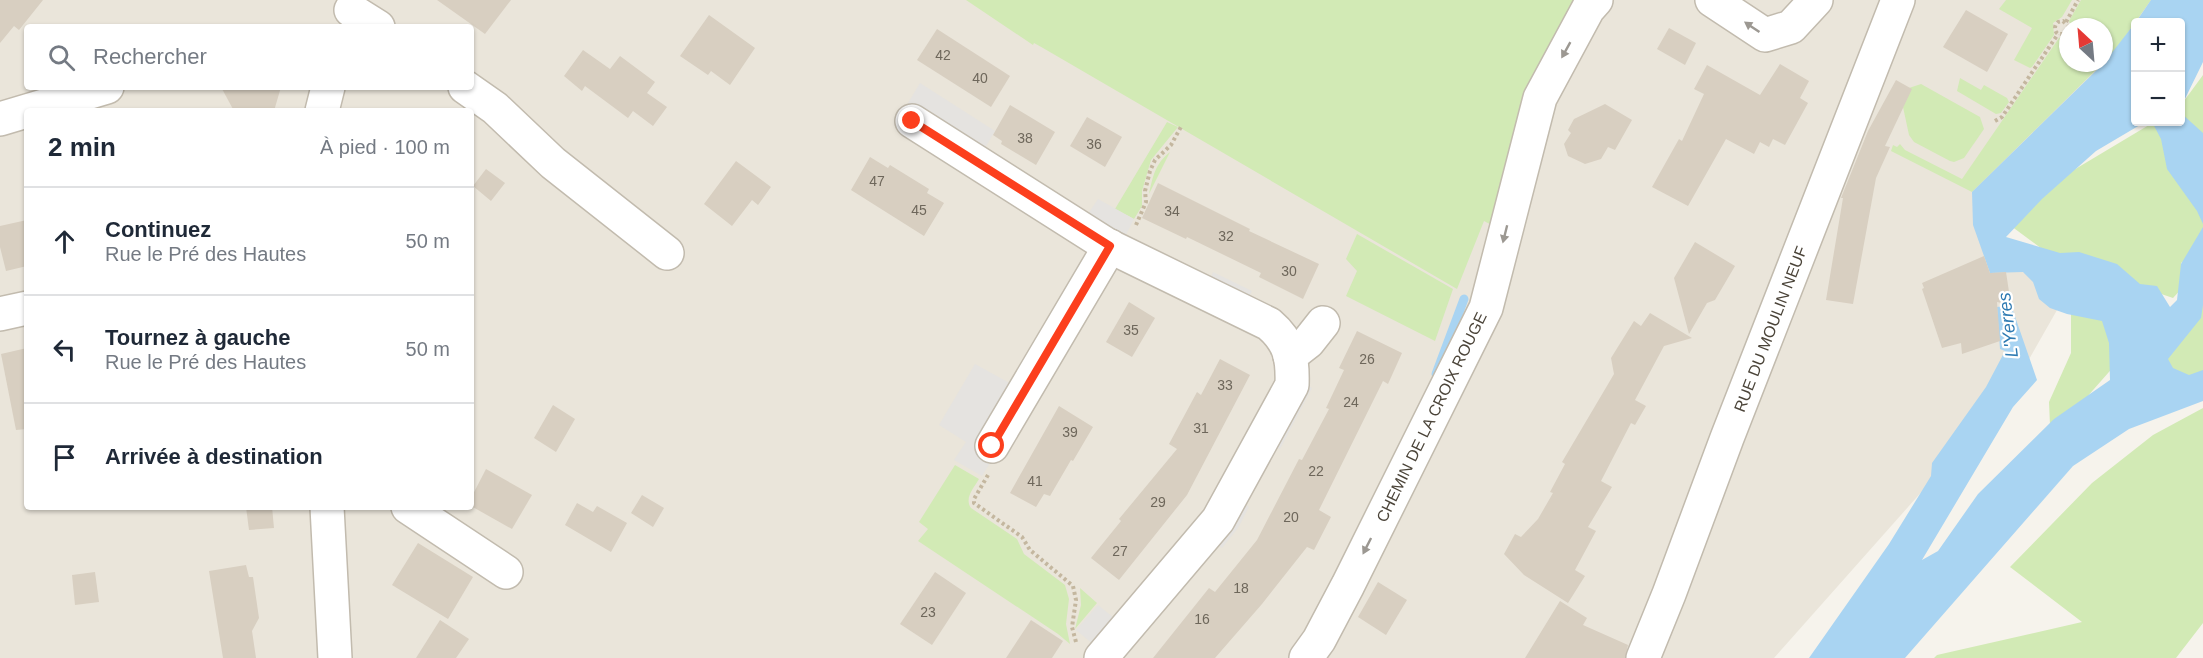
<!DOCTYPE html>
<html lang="fr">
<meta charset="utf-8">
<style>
:root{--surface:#fff;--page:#f6f6f7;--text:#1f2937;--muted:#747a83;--line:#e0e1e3}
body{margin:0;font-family:Arial,sans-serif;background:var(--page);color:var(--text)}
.controls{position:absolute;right:18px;top:18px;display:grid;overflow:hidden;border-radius:6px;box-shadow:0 2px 4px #0004}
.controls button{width:54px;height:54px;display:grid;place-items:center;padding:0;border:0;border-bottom:2px solid var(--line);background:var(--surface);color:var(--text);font:30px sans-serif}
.compass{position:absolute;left:2059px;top:18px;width:54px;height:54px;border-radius:50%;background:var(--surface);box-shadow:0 2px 4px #0004;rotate:334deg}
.stop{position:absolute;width:18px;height:18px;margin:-14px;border:4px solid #fc3f1d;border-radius:50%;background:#fff}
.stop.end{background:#fc3f1d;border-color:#fff;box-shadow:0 2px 6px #0008}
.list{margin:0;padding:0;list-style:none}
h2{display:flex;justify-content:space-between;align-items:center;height:78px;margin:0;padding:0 24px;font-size:26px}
h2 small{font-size:20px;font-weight:400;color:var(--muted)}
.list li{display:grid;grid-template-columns:39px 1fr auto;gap:18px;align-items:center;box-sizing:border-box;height:108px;padding:0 24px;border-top:2px solid var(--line)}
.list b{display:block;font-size:22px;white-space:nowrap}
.list p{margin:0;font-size:20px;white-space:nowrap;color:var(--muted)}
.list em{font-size:20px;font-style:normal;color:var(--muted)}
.icon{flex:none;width:33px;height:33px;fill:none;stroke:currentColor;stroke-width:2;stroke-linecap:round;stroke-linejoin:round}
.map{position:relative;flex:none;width:2203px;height:658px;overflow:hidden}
.search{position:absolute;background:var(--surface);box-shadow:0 2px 4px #0004;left:24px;top:24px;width:450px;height:66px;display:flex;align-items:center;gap:15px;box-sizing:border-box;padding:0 21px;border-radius:6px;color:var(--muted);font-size:22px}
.panel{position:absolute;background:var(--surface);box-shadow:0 2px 4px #0004;left:24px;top:108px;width:450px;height:402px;border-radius:6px}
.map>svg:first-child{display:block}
.residential{fill:#eae5da;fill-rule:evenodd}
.green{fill:#d2eab5}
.parking{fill:#e5e3e0}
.water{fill:#a9d4f2}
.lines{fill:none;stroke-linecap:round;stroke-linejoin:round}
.stream{stroke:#a9d4f2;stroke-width:9}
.building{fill:#d8cfc1}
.minor-casing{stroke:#c2bbae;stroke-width:36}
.path{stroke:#c4b79f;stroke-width:4;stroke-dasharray:3 3;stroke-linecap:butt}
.minor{stroke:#fff;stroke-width:33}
.oneway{fill:#9c9892}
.route{stroke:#fc3f1d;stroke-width:8}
.labels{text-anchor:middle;stroke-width:4.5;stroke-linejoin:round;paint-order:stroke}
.number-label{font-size:14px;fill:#6e675b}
.street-label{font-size:16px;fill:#4b4439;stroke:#fff}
.water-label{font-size:18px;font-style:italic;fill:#2e7ab2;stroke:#fff}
</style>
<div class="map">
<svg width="2203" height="658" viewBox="0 0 2203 658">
<rect width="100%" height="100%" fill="#f6f3ec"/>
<path class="residential" d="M0 0H2169L2161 22H2136L2135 69 1996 236 2061 303 2011 391 1774 658H0ZM27 27H471V87H27ZM2068 27H2104V63H2068ZM27 111H471V507H27Z"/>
<g class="green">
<polygon points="966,0 1585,0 1499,229 1484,221 1457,289 1043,48 1034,43 1033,45"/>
<polygon points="2006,0 2072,0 2062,17 2053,23 2054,35 2032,67 2030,68 2014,60 2032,28 1999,9"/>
<polygon points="2081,0 2151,0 2117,48 2104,62 2104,27 2071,27 2069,21"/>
<polygon points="2068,35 2068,63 2103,63 1972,192 1891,151 1893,145 1897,147 1900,144 1905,150 1962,179 2059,38"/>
<polygon points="2203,75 2203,246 2181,263 2184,286 2173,298 2053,257 2007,223 2057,180 2154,122 2180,122 2181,105"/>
<polygon points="1960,78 1981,90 1984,85 2007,98 2009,102 2001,113 1996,114 1957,91"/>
<polygon points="1921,84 1980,117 1984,129 1964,158 1954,162 1950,161 1914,142 1909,135 1903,107 1909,88"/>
<polygon points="1167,122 1178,127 1151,160 1142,191 1142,206 1134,219 1115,209"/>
<path d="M1170 152 1149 194C1153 176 1155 164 1170 152Z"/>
<polygon points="1357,234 1453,289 1435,341 1346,296 1357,271 1346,259"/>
<polygon points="2203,273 2203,380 2162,398 2155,356"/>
<polygon points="2071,312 2146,330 2086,398 2050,425 2049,402 2071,353"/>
<polygon points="2203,408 2203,623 2176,658 1934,658 1937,655 2082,622 2010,567 2092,483 2153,435"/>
<path d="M955 465 979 479C974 488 964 498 971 508L1017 539 1024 554 1065 585 1069 599 1066 624 1070 644 1058 634 918 541 928 529 919 522Z"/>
<polygon points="1080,588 1097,603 1075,629 1081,605"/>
</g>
<g class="parking">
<polygon points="920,83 995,131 982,153 905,108"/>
<polygon points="1098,199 1134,219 1124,239 1086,217"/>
<polygon points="1213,272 1252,291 1247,301 1209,281"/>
<polygon points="975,364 1015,386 993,458 982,476 954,460 966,442 939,425"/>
<polygon points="1303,383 1312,388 1280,449 1271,444"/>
<polygon points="1241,501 1249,507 1238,528 1222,548 1214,541"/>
<polygon points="1098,605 1114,618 1093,644 1076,630"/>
</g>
<g class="water">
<polygon points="2151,0 2203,0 2203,62 2181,107 2180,22 2136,22"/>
<polygon points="2135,23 2136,122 2145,122 2096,151 2042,199 2006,237 2060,253 2079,252 2117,264 2140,284 2157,286 2170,307 2177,300 2181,264 2203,227 2203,305 2201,318 2168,359 2173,368 2189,375 2203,370 2203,401 2129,429 2073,466 1905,658 1809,658 1889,544 1931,476 1932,463 1986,387 2005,351 2000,349 1997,307 2011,305 2037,380 2013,407 1922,560 1938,551 1978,494 2054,419 2110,380 2109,343 2102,321 2067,314 2050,308 2039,299 2033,282 2023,272 1990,273 1973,225 1972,192 2104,63"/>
<polygon points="2181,113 2203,133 2203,224 2197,211 2167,169 2161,139 2152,122 2180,122"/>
</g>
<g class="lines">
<polyline class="stream" points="1436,374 1464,299"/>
</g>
<g class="building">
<polygon points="0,0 43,0 19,30 14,26 0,43"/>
<polygon points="437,0 511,0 485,34"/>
<polygon points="1966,10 2008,34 1987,72 1943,47"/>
<polygon points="709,15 755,48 730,85 711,71 708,75 680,56"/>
<polygon points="1669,28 1696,43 1685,65 1657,49"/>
<polygon points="937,29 1010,76 991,107 917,60"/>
<polygon points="583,50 610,69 620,56 655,82 647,93 667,107 653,126 633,111 628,118 585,86 582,91 564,76"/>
<polygon points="1780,64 1809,81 1800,98 1808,103 1785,145 1773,139 1769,147 1760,142 1754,154 1726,139 1688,206 1652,187 1679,139 1682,141 1704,94 1694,89 1707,65 1760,95"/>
<polygon points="1896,80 1912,89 1885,146 1890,147 1876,178 1853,304 1826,300 1843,198 1841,198 1868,131"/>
<polygon points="221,87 281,87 274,111 234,111"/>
<polygon points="1605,104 1632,120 1615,150 1608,147 1601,159 1585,164 1568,156 1564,144 1571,133 1568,130 1574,119"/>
<polygon points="1010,105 1055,132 1036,165 1001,144 1002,141 993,135"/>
<polygon points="1087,117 1122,137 1105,167 1070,146"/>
<polygon points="870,157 888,168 890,165 929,189 927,193 944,203 924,236 851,190"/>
<polygon points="736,161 771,187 758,205 752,200 732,226 704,204"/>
<polygon points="486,169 505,183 491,201 473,186"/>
<polygon points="1158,183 1250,229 1249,231 1319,264 1303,299 1259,277 1261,273 1187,237 1186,239 1142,218"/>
<polygon points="27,220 27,266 6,271 0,247 0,226"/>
<polygon points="1695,242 1735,266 1715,300 1707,303 1689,334 1674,278"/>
<polygon points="1984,256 1990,273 2006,272 2011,305 1997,302 2000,341 1962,354 1961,343 1942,348 1922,289 1924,288 1922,283"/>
<polygon points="1129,302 1155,318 1132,357 1106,342"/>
<polygon points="1650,313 1692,338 1664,346 1635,400 1646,406 1635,425 1631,423 1601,481 1612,487 1588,527 1596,531 1575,570 1585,576 1568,603 1524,575 1504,554 1515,534 1521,537 1538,519 1553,493 1550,492 1565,464 1562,462 1614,374 1611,358 1634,321 1641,326"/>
<polygon points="1357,331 1402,353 1388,384 1383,381 1319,510 1331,517 1314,550 1307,547 1262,604 1215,658 1153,658 1209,588 1215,592 1257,540 1299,459 1302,460 1329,409 1326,408 1344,370 1339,368"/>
<polygon points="27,348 27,429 16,430 1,354"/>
<polygon points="1220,359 1250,375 1187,495 1119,580 1091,558 1121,521 1119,519 1177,449 1169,444 1197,392 1201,395"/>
<polygon points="553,405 575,419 556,452 534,438"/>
<polygon points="1059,406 1093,427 1073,461 1071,460 1050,496 1044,494 1036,507 1010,493"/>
<polygon points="486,469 532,495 512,529 471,506 471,498"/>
<polygon points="642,495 664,508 653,527 631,513"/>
<polygon points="577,503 593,512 597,506 627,523 611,552 565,525"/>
<polygon points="246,507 272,507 274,528 249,530"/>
<polygon points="418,543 473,577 448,619 392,585"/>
<polygon points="246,565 249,577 253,577 259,618 252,631 256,658 223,658 209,571"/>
<polygon points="95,572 99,602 75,605 72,575"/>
<polygon points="935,572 966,593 932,645 900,624"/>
<polygon points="1378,582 1407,600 1386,635 1358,617"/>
<polygon points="1560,601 1587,618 1583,625 1628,645 1625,658 1525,658"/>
<polygon points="440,620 469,639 456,658 416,658"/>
<polygon points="1031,620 1063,641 1052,658 1006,658"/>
</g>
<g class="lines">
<defs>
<g id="minor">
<polyline points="1712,0 1765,35 1791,27 1816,0"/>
<polyline points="351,10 378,27"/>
<polyline points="465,87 495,108 553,163 667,253"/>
<polyline points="322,111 328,87"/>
<polyline points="0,119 107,87"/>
<path d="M912 121 1107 245 1269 324C1290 342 1293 358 1292 385L1218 520 1101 658"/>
<polyline points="0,314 27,308"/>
<polyline points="1290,356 1308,342 1323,323"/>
<polyline points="992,446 1110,246"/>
<polyline points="327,507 335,658"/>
<polyline points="408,507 506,572"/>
<polyline points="1306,658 1319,640 1348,585 1486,308 1540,98 1588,9 1596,0"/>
<polyline points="1643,658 1669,594 1727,438 1898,0"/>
</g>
</defs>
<use href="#minor" class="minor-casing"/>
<g class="path">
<polyline points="2066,22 2078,0"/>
<path d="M2068 31 2065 34H2058C2054 31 2054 25 2058 22L2063 21 2069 27"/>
<polyline points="1995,121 2002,117 2058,34"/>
<polyline points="1136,225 1146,202 1145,191 1150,171 1155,160 1171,145 1182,125"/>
<polyline points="988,475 974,499 974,503 1022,537 1030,550 1073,586 1076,600 1072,627 1076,642"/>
</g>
<use href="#minor" class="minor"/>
</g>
<defs><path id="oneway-solid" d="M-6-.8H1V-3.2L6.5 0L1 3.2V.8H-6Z" transform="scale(1.5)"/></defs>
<g class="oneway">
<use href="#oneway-solid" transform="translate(1752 27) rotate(-146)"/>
<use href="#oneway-solid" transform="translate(1566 50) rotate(119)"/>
<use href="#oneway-solid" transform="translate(1505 234) rotate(104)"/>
<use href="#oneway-solid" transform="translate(1367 546) rotate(117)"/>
</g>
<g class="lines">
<polyline class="route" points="912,121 1110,246 992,446"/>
</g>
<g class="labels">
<g class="number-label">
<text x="943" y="60">42</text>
<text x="980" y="83">40</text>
<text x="1025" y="143">38</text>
<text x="1094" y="149">36</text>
<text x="877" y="186">47</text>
<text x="919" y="215">45</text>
<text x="1172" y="216">34</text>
<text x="1226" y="241">32</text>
<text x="1289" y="276">30</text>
<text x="1131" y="335">35</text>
<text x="1367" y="364">26</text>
<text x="1225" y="390">33</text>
<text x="1351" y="407">24</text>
<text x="1201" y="433">31</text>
<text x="1070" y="437">39</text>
<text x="1316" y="476">22</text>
<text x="1035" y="486">41</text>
<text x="1158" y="507">29</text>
<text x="1291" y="522">20</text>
<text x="1120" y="556">27</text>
<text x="1241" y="593">18</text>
<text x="928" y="617">23</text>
<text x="1202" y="624">16</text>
</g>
<g class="street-label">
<text transform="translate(1770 329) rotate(-69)" y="6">RUE DU MOULIN NEUF</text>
<text transform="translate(1431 417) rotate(-64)" y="6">CHEMIN DE LA CROIX ROUGE</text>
</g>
<g class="water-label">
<text transform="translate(2008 325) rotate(-97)" y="6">L'Yerres</text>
</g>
</g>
</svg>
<div class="controls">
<button>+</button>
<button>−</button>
</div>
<svg class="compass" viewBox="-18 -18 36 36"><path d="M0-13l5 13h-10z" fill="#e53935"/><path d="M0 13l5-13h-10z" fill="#747a83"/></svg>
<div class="stop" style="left:992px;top:446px"></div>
<div class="stop end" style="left:912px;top:121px"></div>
<div class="search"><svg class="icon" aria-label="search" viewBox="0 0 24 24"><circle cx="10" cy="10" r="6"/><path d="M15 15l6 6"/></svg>Rechercher</div>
<section class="panel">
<h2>2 min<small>À pied · 100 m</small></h2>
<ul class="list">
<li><svg class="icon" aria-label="ahead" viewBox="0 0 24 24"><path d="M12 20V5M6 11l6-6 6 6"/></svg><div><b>Continuez</b><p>Rue le Pré des Hautes</p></div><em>50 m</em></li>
<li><svg class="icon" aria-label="left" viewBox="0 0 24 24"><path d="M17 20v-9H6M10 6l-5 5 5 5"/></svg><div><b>Tournez à gauche</b><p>Rue le Pré des Hautes</p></div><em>50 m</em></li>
<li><svg class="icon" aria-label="arrive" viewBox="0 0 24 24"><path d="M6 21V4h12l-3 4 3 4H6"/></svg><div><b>Arrivée à destination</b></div></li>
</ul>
</section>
</div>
